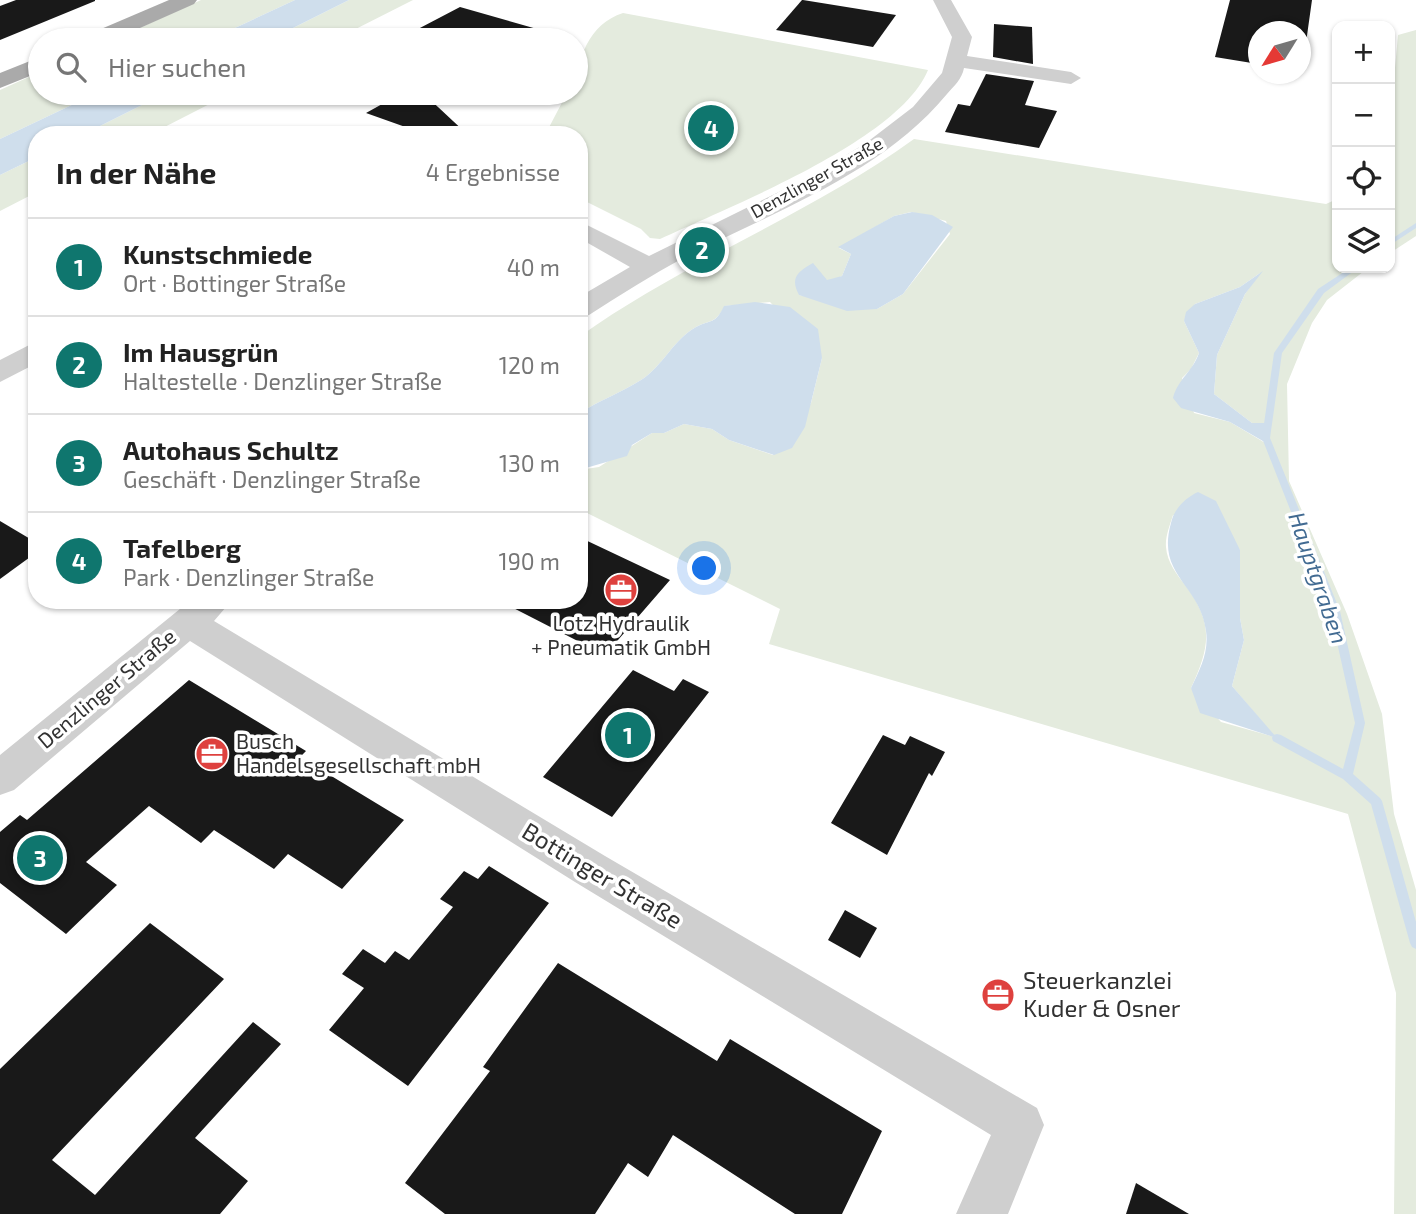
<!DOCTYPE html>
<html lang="de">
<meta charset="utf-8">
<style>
:root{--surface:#fff;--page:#f6f6f6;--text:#222;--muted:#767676;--line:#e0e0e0;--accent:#0f766e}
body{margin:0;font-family:"Exo 2",sans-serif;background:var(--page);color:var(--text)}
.controls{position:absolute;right:21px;top:21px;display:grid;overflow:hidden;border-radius:14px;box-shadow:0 2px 5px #0004}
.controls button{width:63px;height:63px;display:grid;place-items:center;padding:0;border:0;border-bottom:2px solid var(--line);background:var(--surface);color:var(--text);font:35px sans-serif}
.compass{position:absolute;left:1248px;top:21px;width:63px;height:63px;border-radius:50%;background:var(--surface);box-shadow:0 2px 5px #0004;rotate:233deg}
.you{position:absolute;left:705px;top:569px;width:24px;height:24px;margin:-18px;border:5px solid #fff;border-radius:50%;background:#1a73e8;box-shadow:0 0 0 10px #1a73e833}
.badge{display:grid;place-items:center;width:46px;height:46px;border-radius:50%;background:var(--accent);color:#fff;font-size:23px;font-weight:700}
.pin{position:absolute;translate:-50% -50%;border:4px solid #fff;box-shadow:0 2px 7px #0006}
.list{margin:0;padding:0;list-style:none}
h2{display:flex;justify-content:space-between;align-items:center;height:91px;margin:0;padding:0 28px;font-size:30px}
h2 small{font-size:23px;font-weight:400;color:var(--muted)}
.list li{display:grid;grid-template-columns:46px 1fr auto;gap:21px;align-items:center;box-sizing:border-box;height:98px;padding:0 28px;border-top:2px solid var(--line)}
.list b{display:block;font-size:26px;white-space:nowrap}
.list p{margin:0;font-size:23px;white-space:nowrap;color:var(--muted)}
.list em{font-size:23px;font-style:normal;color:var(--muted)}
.icon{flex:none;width:38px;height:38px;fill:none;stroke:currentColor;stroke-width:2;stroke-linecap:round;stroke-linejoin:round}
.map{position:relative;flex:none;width:1416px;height:1214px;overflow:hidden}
.search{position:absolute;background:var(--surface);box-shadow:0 2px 5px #0004;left:28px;top:28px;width:560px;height:77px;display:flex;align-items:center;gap:18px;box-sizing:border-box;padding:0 24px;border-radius:38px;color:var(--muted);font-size:26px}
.panel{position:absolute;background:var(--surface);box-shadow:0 2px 5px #0004;left:28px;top:126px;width:560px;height:483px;border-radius:28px}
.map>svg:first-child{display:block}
.green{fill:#e4ebde;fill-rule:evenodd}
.water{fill:#cfdeec}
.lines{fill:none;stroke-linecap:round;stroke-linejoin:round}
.stream{fill:#cfdeec;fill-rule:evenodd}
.building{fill:#191919}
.minor{fill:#cfcfcf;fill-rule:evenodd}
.major{fill:#aaa;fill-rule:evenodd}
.labels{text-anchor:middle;stroke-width:7;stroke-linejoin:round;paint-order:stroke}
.far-street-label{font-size:18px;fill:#323232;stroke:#fff}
.poi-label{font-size:21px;fill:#323232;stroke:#fff}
.street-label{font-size:21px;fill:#323232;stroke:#fff}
.water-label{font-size:23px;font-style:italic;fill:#426b92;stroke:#fff}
.near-street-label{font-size:24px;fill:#323232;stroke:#fff}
.near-poi-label{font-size:24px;fill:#323232;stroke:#fff;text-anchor:start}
</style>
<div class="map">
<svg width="1416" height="1214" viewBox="0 0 1416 1214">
<rect width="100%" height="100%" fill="#fff"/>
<g class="green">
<polygon points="201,0 295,0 209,40 113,40"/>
<polygon points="349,0 413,0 334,40 269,40"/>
<path d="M623 13 928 70C899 141 730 206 660 239L650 238 641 229 579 198V135H545L567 93H576C576 59 589 24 623 13Z"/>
<polygon points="1416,30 1416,236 1390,253 1391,112 1398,35"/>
<polygon points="40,72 40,93 97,93 0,139 0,90"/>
<polygon points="166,93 231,93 149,135 82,135"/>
<path d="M914 139 1326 204 1337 199V268H1368L1327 300 1312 323 1287 384 1289 481 1347 614 1382 714 1394 814 1416 890V1214H1394L1396 993 1348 814 769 644 780 609 579 509V470L599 467 652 433H664L684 424 712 429 729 440 773 455 811 403 822 358 770 302 725 306C714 325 711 319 696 327 674 339 662 367 641 380 621 393 599 400 579 414V337C685 261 809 215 914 139ZM911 212 946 221 950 234 903 294 877 309 799 295 842 276 851 254 839 248 894 216ZM1260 273 1245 294 1217 355 1214 394 1252 423 1262 424 1267 444 1230 422 1194 413 1182 378 1191 369 1199 353 1184 321 1195 304 1240 287ZM1173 515 1240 550V618L1244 640 1232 686 1275 737 1221 722 1191 688C1210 647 1214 624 1186 586 1177 575 1167 562 1166 547 1165 537 1170 525 1173 515Z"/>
<polygon points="37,157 37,192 0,211 0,175"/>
</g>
<g class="water">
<polygon points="295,0 349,0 269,40 209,40"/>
<polygon points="97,93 166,93 82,135 37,135 37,157 0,175 0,139"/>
<path d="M912 212 932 215 953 227 903 294 877 309 847 311 799 295C790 278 797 272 813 263L827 280 842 276 851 254 838 247 894 216Z"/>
<path d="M1263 271 1245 294 1217 355 1214 394 1252 423H1268V444L1230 422 1181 408 1173 398C1178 379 1193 371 1199 353L1184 321 1186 312 1195 304 1240 287Z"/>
<path d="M755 302 790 307 818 329 822 358 805 427 792 448 774 455 729 440 712 429 684 424 664 433H652L632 445 627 456 579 470V414C599 400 621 393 641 380 662 367 674 339 696 327 711 319 715 325 724 306Z"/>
<path d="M1198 492 1216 501 1240 550V618L1244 640 1232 686 1277 738 1200 713 1191 688C1200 669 1209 653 1206 631 1200 584 1156 576 1171 523 1174 509 1185 498 1198 492Z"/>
</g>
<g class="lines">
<g class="stream">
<polygon points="1416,223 1416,228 1390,245 1390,240"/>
<polygon points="1350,268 1358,268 1324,293 1282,353 1270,438 1340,611 1365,723 1353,774 1380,798 1382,801 1416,922 1416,949 1412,947 1410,943 1371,804 1343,779 1273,741 1272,738 1273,735 1277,734 1281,735 1343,769 1355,723 1330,611 1262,438 1274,353 1318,289"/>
</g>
</g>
<g class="building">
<polygon points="16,0 95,0 95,1 0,40 0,6"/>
<polygon points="802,0 803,0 896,15 873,47 776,30"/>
<polygon points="1230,0 1312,0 1302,71 1300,32 1258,32 1258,64 1215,57"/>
<polygon points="460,7 551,33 550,40 463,40 454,38 448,40 397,40"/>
<polygon points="994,24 1032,27 1033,64 993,57"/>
<polygon points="986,74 1034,81 1025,105 1057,111 1039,148 945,132 958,104 970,106"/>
<polygon points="402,93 423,93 468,135 411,135 411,129 366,113"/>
<polygon points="0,521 37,543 37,552 0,579"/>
<polygon points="579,537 670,580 605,655 498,600 579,600"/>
<polygon points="633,670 674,691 683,679 709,692 612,817 543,777"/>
<polygon points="189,680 306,751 300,757 404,820 342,889 288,854 274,869 214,830 201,843 149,806 86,862 117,885 66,934 0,883 0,832 20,815 27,820"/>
<polygon points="883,735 905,745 910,736 945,752 932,776 929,773 887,855 831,823"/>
<polygon points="489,866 549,903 408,1086 329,1030 364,988 342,974 363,949 385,963 395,951 409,960 453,907 440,899 464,871 478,879"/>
<polygon points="845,910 877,928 860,958 828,940"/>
<polygon points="150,923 224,979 52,1160 95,1195 253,1022 281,1044 195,1138 248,1181 220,1214 0,1214 0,1069"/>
<polygon points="558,963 717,1061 730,1039 882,1131 842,1214 795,1214 673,1135 648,1177 628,1163 595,1214 445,1214 405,1183 490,1071 483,1067"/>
<polygon points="1136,1183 1189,1214 1126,1214"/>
</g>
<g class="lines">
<g class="minor">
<path d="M933 0H951L972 37 967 56 1071 72 1081 78 1071 84 964 68C962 79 954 86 947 94 881 174 775 211 685 257 652 275 620 295 589 315L579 317V297L630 267 579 238V221L649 256 813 175 866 143 913 107 942 73 952 37Z"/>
<polygon points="37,341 37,363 0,382 0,360"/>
<polygon points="191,600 232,600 214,621 605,856 1037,1108 1044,1125 1008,1214 956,1214 991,1135 575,882 190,641 14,790 0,795 0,755"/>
</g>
<g class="major">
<polygon points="169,0 197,0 194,4 113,40 84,40 87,35"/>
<polygon points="40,57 40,72 0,88 0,73"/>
</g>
</g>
<defs>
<symbol id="office-disc" viewBox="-11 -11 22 22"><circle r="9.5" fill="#de413e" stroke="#fff"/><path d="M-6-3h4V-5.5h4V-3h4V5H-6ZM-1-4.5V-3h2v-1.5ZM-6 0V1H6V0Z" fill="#fff"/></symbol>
</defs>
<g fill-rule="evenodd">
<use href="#office-disc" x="602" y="571" width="38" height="38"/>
<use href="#office-disc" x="193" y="735" width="38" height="38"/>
<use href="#office-disc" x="979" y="976" width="38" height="38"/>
</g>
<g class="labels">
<g class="far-street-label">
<text transform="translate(817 178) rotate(-29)" y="6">Denzlinger Straße</text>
</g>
<g class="poi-label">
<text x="621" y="631">Lotz Hydraulik<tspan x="621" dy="24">+ Pneumatik GmbH</tspan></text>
<text x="236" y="749" text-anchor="start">Busch<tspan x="236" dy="24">Handelsgesellschaft mbH</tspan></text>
</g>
<g class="street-label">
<text transform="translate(107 689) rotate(-40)" y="7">Denzlinger Straße</text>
</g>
<g class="water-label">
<text transform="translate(1318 578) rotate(71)" y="8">Hauptgraben</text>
</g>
<g class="near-street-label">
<text transform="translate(602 876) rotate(31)" y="8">Bottinger Straße</text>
</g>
<g class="near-poi-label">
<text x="1023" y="989">Steuerkanzlei<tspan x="1023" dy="28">Kuder &amp; Osner</tspan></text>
</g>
</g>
</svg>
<div class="controls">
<button>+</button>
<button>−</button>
<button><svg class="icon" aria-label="locate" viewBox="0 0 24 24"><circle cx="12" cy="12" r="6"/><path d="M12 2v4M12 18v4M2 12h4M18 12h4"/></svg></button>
<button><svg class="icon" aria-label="layers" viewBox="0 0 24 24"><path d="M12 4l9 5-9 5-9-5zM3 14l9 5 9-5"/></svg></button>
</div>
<svg class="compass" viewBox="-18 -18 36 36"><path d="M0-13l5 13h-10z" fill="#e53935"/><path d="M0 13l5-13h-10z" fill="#767676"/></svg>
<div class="you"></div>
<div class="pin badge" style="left:628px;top:735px">1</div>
<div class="pin badge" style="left:702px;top:250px">2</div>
<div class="pin badge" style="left:40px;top:858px">3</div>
<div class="pin badge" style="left:711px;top:128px">4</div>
<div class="search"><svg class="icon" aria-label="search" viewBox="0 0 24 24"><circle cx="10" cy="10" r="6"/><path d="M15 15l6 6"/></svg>Hier suchen</div>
<section class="panel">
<h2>In der Nähe<small>4 Ergebnisse</small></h2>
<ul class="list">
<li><span class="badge">1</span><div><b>Kunstschmiede</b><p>Ort · Bottinger Straße</p></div><em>40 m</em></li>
<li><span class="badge">2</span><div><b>Im Hausgrün</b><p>Haltestelle · Denzlinger Straße</p></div><em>120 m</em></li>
<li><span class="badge">3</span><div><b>Autohaus Schultz</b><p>Geschäft · Denzlinger Straße</p></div><em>130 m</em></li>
<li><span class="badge">4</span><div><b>Tafelberg</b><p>Park · Denzlinger Straße</p></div><em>190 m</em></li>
</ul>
</section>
</div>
